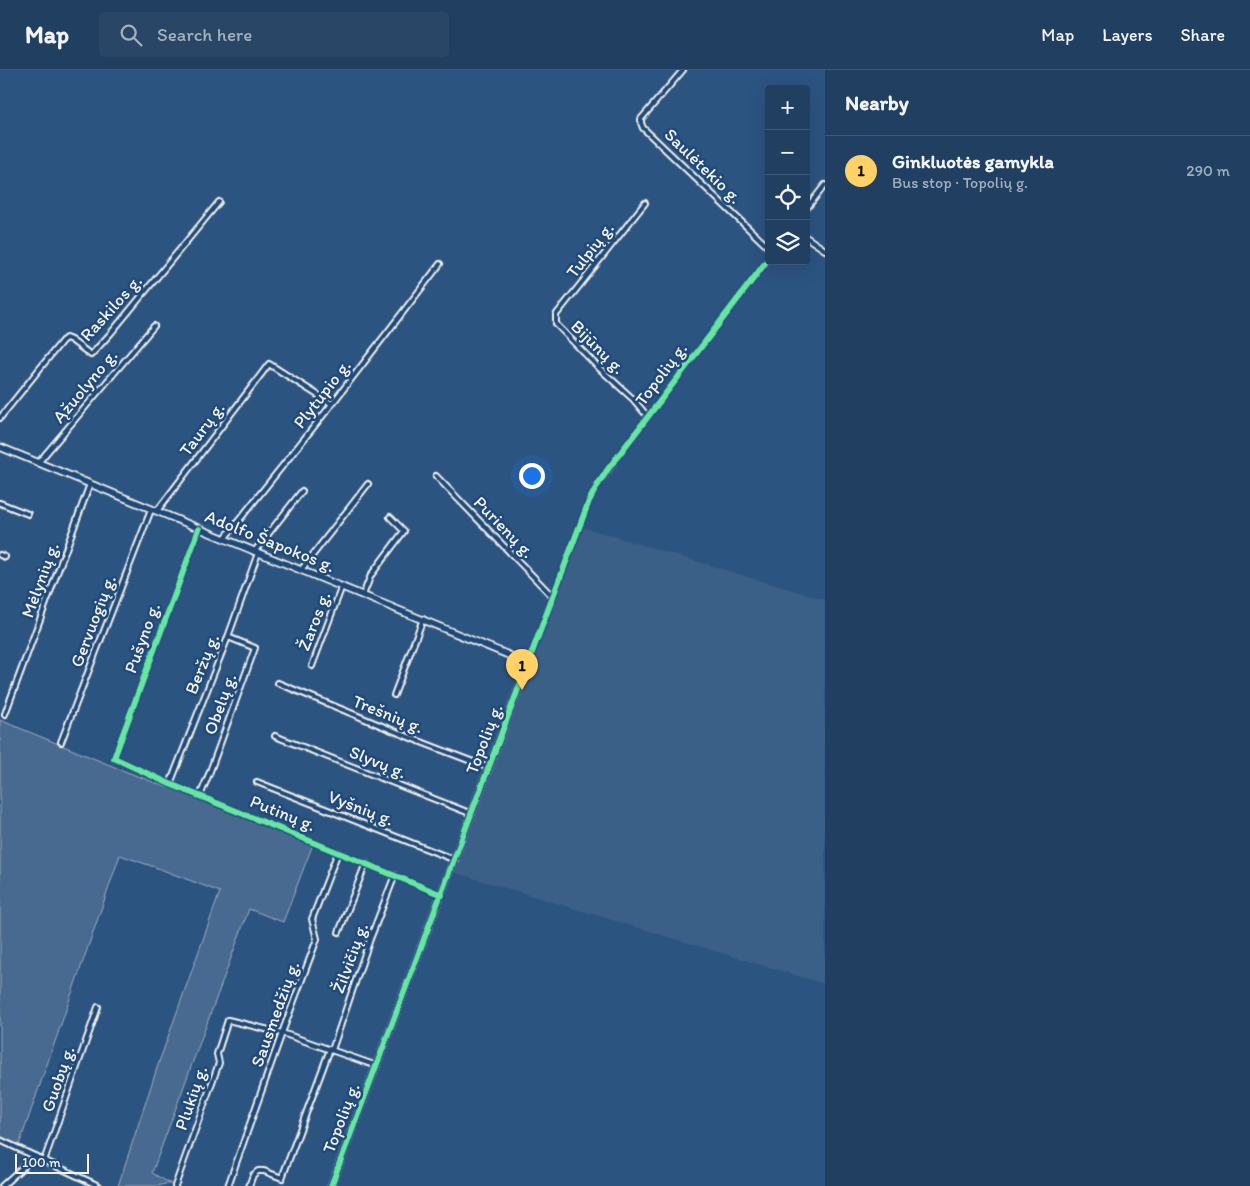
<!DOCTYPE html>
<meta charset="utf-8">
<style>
:root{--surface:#213f61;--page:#294667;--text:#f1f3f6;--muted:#a2afbd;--line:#3e5876;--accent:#ffd166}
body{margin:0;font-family:Itim,sans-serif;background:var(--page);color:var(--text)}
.controls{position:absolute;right:15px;top:15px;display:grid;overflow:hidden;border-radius:5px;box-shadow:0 5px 20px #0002}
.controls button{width:45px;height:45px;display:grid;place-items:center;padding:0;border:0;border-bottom:1px solid var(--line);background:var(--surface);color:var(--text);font:25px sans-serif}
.scale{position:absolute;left:15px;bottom:12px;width:74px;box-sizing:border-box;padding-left:5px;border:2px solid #f4f1e8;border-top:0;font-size:14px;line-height:18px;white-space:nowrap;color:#f4f1e8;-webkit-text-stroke:4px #1f4a7a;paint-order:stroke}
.you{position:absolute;left:531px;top:405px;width:18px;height:18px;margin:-12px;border:4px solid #fff;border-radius:50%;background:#1a73e8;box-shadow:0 0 0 8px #1a73e833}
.badge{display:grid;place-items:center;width:32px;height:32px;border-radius:50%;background:var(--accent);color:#111;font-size:16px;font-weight:700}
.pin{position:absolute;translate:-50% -41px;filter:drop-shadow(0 1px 2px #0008)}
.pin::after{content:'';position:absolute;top:26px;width:18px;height:15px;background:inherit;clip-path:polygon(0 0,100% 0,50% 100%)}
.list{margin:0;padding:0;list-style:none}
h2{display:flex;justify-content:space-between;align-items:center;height:65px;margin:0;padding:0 20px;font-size:21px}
h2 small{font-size:16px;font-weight:400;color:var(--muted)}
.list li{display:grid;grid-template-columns:32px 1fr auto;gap:15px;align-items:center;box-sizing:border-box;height:70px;padding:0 20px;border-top:1px solid var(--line)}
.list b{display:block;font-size:19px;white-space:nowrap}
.list p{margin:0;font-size:16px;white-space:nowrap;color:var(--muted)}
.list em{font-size:16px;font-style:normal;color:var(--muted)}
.icon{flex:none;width:28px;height:28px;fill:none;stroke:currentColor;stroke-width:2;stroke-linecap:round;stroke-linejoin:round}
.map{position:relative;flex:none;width:825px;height:1116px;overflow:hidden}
header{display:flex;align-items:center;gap:30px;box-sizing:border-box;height:70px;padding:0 25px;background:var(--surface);border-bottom:1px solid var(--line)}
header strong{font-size:24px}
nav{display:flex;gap:28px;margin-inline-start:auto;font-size:18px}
.search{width:350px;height:45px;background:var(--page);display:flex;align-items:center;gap:12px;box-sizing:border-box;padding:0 18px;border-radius:5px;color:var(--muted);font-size:19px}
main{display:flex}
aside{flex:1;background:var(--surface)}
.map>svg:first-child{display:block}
.built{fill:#3b6088}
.green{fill:#496b90;stroke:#9eaebc}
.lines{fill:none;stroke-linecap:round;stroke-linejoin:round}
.street-casing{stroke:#f4f1e8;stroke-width:8}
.secondary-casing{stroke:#f4f1e8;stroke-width:9}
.street{stroke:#1f4a7a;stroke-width:4}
.secondary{stroke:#1f4a7a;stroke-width:5.5}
.cycleway-casing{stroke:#1f4a7a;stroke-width:9}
.cycleway{stroke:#66e7a1;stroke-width:6}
.labels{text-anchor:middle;stroke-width:5;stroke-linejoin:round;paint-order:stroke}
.street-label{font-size:18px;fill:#f4f1e8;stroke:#1f4a7a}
</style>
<header>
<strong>Map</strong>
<div class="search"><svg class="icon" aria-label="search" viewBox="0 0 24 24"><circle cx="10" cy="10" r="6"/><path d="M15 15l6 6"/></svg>Search here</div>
<nav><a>Map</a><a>Layers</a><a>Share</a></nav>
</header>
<main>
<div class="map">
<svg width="825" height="1116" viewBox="0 0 825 1116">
<rect width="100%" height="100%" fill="#2c5481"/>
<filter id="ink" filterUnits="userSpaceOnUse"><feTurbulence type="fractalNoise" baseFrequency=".02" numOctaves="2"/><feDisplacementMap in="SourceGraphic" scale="10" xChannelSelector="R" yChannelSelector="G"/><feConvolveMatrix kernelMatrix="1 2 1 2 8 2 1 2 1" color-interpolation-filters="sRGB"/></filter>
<g filter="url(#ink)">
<polygon class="built" points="582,457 825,530 825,914 453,802"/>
<polygon class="green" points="0,650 122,700 313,774 283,852 249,839 152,1103 171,1114 165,1114 158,1116 118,1116 159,992 220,822 160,799 120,785 19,1075 0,1066"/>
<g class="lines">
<defs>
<g id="street">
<polyline points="683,0 641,49 641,53 643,58 769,178"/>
<polyline points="645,133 556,245 556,254 599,298 633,329 648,347"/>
<polyline points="806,139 825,115"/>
<polyline points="806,167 825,180"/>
<polyline points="0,348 62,271 66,268 71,270 91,285 111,263 219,132"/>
<polyline points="38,393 154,256"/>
<polyline points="436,406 553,527"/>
<polyline points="0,433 28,444"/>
<polyline points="157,441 269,294 332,334"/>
<polyline points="199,459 114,688 170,714 442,825"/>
<polyline points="224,469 332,334 440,194"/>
<polyline points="254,482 302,421"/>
<polyline points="0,485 5,487"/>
<polyline points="301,500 368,414"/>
<polyline points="363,525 371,505 404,461 390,447"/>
<polyline points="528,593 589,431 597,416 618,386 769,188"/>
<polyline points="312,596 342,516"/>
<polyline points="278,613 416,670 489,698"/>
<polyline points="394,625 423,549"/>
<polyline points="5,644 90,414"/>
<polyline points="275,666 472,744"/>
<polyline points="61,672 151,440"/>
<polyline points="257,712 455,790"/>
<polyline points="170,714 228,567 258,483"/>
<polyline points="200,726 209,704 255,578 228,567"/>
<polyline points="339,862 366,793"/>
<polyline points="332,980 370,869 395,805"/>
<polyline points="0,1070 99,1116"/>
<polyline points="44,1091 98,937"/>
<polyline points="2,1116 35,1086"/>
<polyline points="175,1116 219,993 217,984 228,950 282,963 377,996"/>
<polyline points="228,1116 282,963 317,869 312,849 338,782"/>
<polyline points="249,1116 253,1105 258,1101 264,1101 282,1108 330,979"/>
</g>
<polyline id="secondary" points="0,377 528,593 331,1116"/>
</defs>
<use href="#street" class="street-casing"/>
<use href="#secondary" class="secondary-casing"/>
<use href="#street" class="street"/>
<use href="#secondary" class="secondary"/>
<defs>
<g id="cycleway">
<polyline points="199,459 114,688 170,714 442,825"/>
<polyline points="331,1116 589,431 597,416 608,399 769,188"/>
</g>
</defs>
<use href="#cycleway" class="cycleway-casing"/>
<use href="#cycleway" class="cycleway"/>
</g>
</g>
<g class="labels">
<g class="street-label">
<text transform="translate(703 96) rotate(44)" y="6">Saulėtekio g.</text>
<text transform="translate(590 180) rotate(-52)" y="6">Tulpių g.</text>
<text transform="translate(111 238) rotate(-48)" y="6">Raskilos g.</text>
<text transform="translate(598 277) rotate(45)" y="6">Bijūnų g.</text>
<text transform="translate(661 304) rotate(-53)" y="6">Topolių g.</text>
<text transform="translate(85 316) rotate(-50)" y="6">Ąžuolyno g.</text>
<text transform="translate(322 324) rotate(-52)" y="6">Plytupio g.</text>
<text transform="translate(202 359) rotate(-53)" y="6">Taurų g.</text>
<text transform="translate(504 457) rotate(46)" y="6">Purienų g.</text>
<text transform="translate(270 471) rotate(22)" y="6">Adolfo Šapokos g.</text>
<text transform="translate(40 510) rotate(-70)" y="6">Mėlynių g.</text>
<text transform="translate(93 551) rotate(-69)" y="6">Gervuogių g.</text>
<text transform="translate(314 551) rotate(-69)" y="6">Žaros g.</text>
<text transform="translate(142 568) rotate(-70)" y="6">Pušyno g.</text>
<text transform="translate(202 594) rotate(-68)" y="6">Beržų g.</text>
<text transform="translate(220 634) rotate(-70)" y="6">Obelų g.</text>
<text transform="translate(388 644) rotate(22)" y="6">Trešnių g.</text>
<text transform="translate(484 669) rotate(-69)" y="6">Topolių g.</text>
<text transform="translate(378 692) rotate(22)" y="6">Slyvų g.</text>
<text transform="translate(361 738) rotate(21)" y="6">Vyšnių g.</text>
<text transform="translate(283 743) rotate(22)" y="6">Putinų g.</text>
<text transform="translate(350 888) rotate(-70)" y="6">Žilvičių g.</text>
<text transform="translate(275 944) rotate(-70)" y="6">Sausmedžių g.</text>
<text transform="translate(58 1009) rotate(-71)" y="6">Guobų g.</text>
<text transform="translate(191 1028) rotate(-71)" y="6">Plukių g.</text>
<text transform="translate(341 1048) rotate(-69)" y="6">Topolių g.</text>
</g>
</g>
</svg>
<div class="controls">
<button>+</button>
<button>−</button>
<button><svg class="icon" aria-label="locate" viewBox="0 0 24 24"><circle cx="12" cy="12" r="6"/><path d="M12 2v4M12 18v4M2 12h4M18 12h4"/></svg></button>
<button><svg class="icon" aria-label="layers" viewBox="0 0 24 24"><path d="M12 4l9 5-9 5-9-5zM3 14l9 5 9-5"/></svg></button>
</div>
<div class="scale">100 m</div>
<div class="you"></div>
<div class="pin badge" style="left:522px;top:620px">1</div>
</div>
<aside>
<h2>Nearby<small></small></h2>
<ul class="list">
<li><span class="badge">1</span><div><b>Ginkluotės gamykla</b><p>Bus stop · Topolių g.</p></div><em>290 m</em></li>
</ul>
</aside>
</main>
